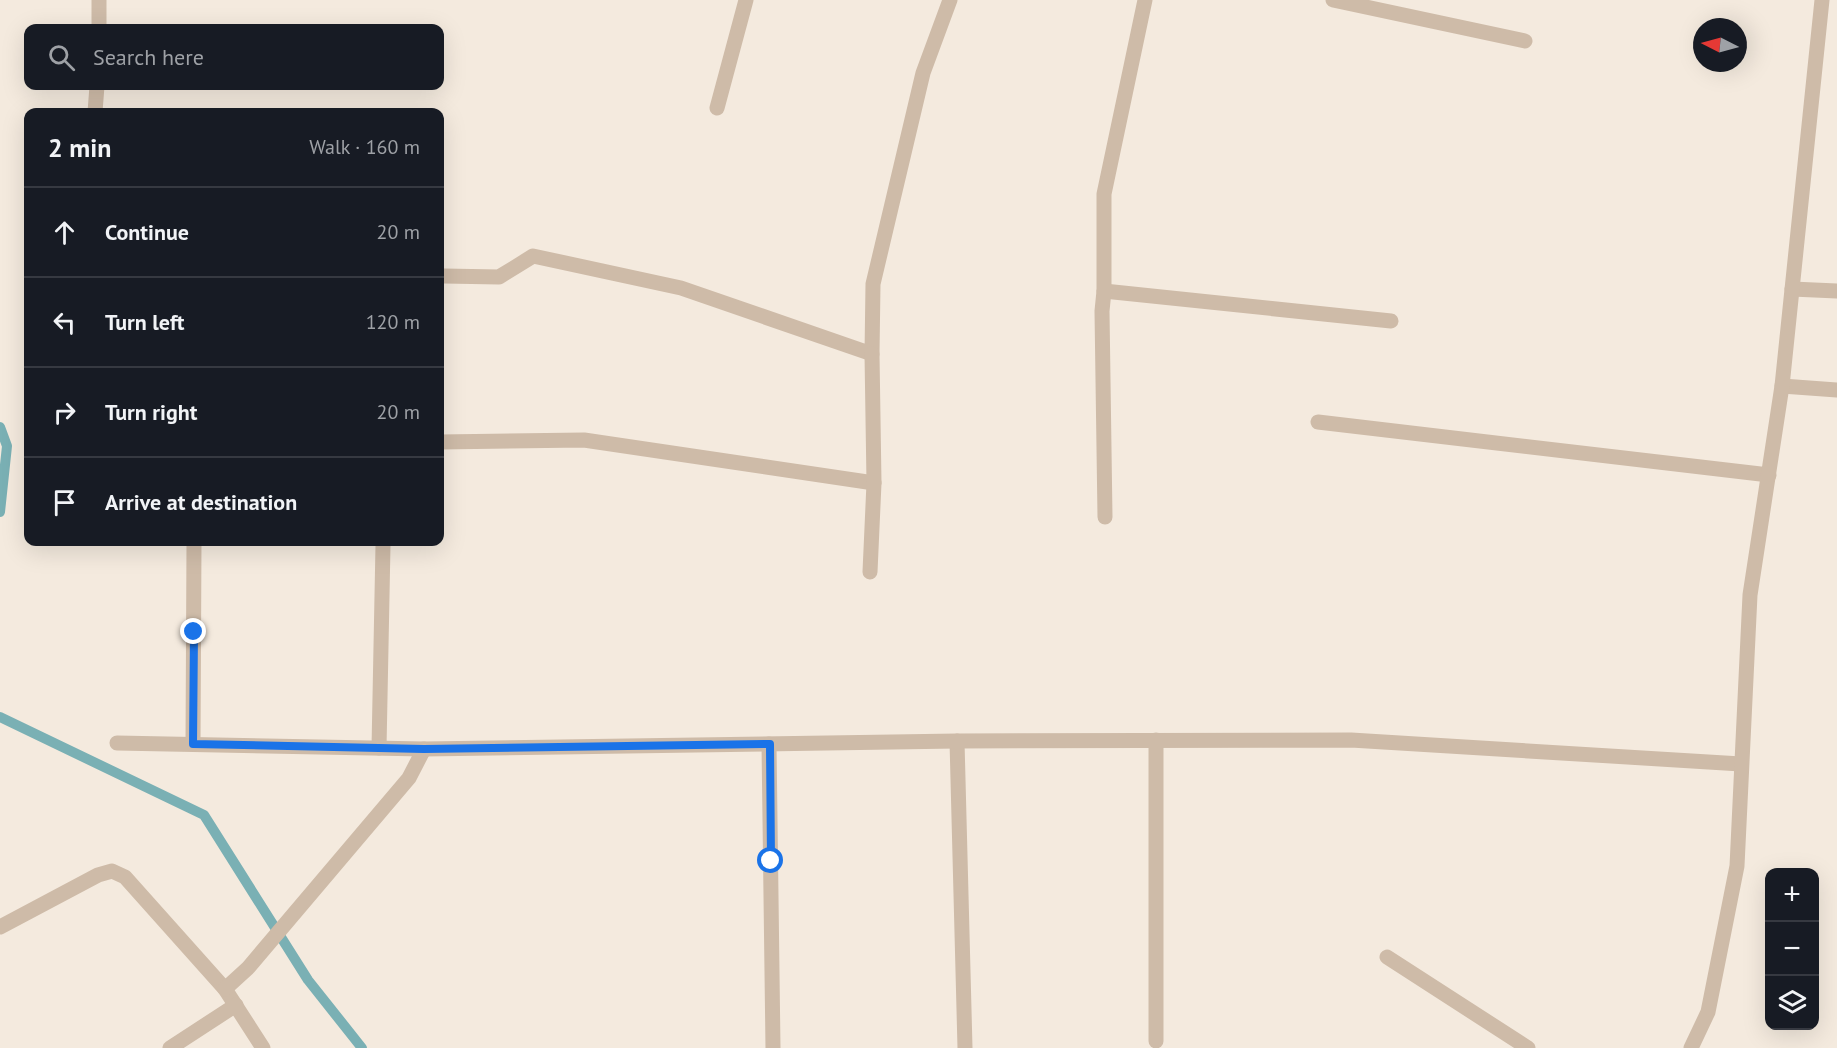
<!DOCTYPE html>
<meta charset="utf-8">
<style>
:root{--surface:#171b24;--page:#20242c;--text:#f1f3f6;--muted:#9ea1a6;--line:#363941}
body{margin:0;font-family:"PT Sans",sans-serif;background:var(--page);color:var(--text)}
.controls{position:absolute;right:18px;bottom:18px;display:grid;overflow:hidden;border-radius:12px;box-shadow:0 6px 24px #0002}
.controls button{width:54px;height:54px;display:grid;place-items:center;padding:0;border:0;border-bottom:2px solid var(--line);background:var(--surface);color:var(--text);font:30px sans-serif}
.compass{position:absolute;left:1693px;top:18px;width:54px;height:54px;border-radius:50%;background:var(--surface);box-shadow:0 6px 24px #0002;rotate:276deg}
.stop{position:absolute;width:18px;height:18px;margin:-14px;border:4px solid #1a73e8;border-radius:50%;background:#fff}
.stop.end{background:#1a73e8;border-color:#fff;box-shadow:0 2px 6px #0008}
.list{margin:0;padding:0;list-style:none}
h2{display:flex;justify-content:space-between;align-items:center;height:78px;margin:0;padding:0 24px;font-size:26px}
h2 small{font-size:20px;font-weight:400;color:var(--muted)}
.list li{display:grid;grid-template-columns:39px 1fr auto;gap:18px;align-items:center;box-sizing:border-box;height:90px;padding:0 24px;border-top:2px solid var(--line)}
.list b{display:block;font-size:22px;white-space:nowrap}
.list em{font-size:20px;font-style:normal;color:var(--muted)}
.icon{flex:none;width:33px;height:33px;fill:none;stroke:currentColor;stroke-width:2;stroke-linecap:round;stroke-linejoin:round}
.map{position:relative;flex:none;width:1837px;height:1048px;overflow:hidden}
.search{position:absolute;background:var(--surface);box-shadow:0 6px 24px #0002;left:24px;top:24px;width:420px;height:66px;display:flex;align-items:center;gap:15px;box-sizing:border-box;padding:0 21px;border-radius:12px;color:var(--muted);font-size:22px}
.panel{position:absolute;background:var(--surface);box-shadow:0 6px 24px #0002;left:24px;top:108px;width:420px;height:438px;border-radius:12px}
.map>svg:first-child{display:block}
.lines{fill:none;stroke-linecap:round;stroke-linejoin:round}
.stream{stroke:#7ab0b4;stroke-width:10}
.minor{stroke:#cebba8;stroke-width:15}
.route{stroke:#1a73e8;stroke-width:8}
</style>
<div class="map">
<svg width="1837" height="1048" viewBox="0 0 1837 1048">
<rect width="100%" height="100%" fill="#f4eade"/>
<g class="lines">
<g class="stream">
<polyline points="0,427 7,446 0,512"/>
<polyline points="0,717 204,815 308,980 362,1048"/>
</g>
<g class="minor">
<polyline points="1333,0 1525,41"/>
<polyline points="99,28 99,0"/>
<polyline points="717,108 746,0"/>
<polyline points="95,112 97,86"/>
<polyline points="444,276 499,277 533,256 681,288 872,354 873,284 923,73 950,0"/>
<polyline points="1792,289 1837,291"/>
<polyline points="1104,291 1391,321"/>
<polyline points="1782,386 1837,390"/>
<polyline points="1318,422 1769,475"/>
<polyline points="440,442 584,440 874,483"/>
<polyline points="1105,517 1102,311 1104,291 1104,194 1145,0"/>
<polyline points="870,572 874,483 872,354"/>
<polyline points="1156,740 1156,1041"/>
<polyline points="957,741 965,1048"/>
<polyline points="117,743 424,749 957,741 1351,740 1741,764"/>
<polyline points="193,744 194,542"/>
<polyline points="769,744 773,1048"/>
<polyline points="379,748 383,545"/>
<polyline points="0,927 98,875 112,871 125,877 225,989 263,1048"/>
<polyline points="1387,957 1528,1048"/>
<polyline points="225,989 248,968 409,778 424,749"/>
<polyline points="170,1048 236,1005"/>
<polyline points="1691,1048 1708,1012 1737,866 1750,595 1782,386 1822,0"/>
</g>
</g>
<g class="lines">
<polyline class="route" points="194,632 193,744 424,749 770,744 771,861"/>
</g>
</svg>
<div class="controls">
<button>+</button>
<button>−</button>
<button><svg class="icon" aria-label="layers" viewBox="0 0 24 24"><path d="M12 4l9 5-9 5-9-5zM3 14l9 5 9-5"/></svg></button>
</div>
<svg class="compass" viewBox="-18 -18 36 36"><path d="M0-13l5 13h-10z" fill="#e53935"/><path d="M0 13l5-13h-10z" fill="#9ea1a6"/></svg>
<div class="stop" style="left:771px;top:861px"></div>
<div class="stop end" style="left:194px;top:632px"></div>
<div class="search"><svg class="icon" aria-label="search" viewBox="0 0 24 24"><circle cx="10" cy="10" r="6"/><path d="M15 15l6 6"/></svg>Search here</div>
<section class="panel">
<h2>2 min<small>Walk · 160 m</small></h2>
<ul class="list">
<li><svg class="icon" aria-label="ahead" viewBox="0 0 24 24"><path d="M12 20V5M6 11l6-6 6 6"/></svg><div><b>Continue</b></div><em>20 m</em></li>
<li><svg class="icon" aria-label="left" viewBox="0 0 24 24"><path d="M17 20v-9H6M10 6l-5 5 5 5"/></svg><div><b>Turn left</b></div><em>120 m</em></li>
<li><svg class="icon" aria-label="right" viewBox="0 0 24 24"><path d="M7 20v-9h11M14 6l5 5-5 5"/></svg><div><b>Turn right</b></div><em>20 m</em></li>
<li><svg class="icon" aria-label="arrive" viewBox="0 0 24 24"><path d="M6 21V4h12l-3 4 3 4H6"/></svg><div><b>Arrive at destination</b></div></li>
</ul>
</section>
</div>
